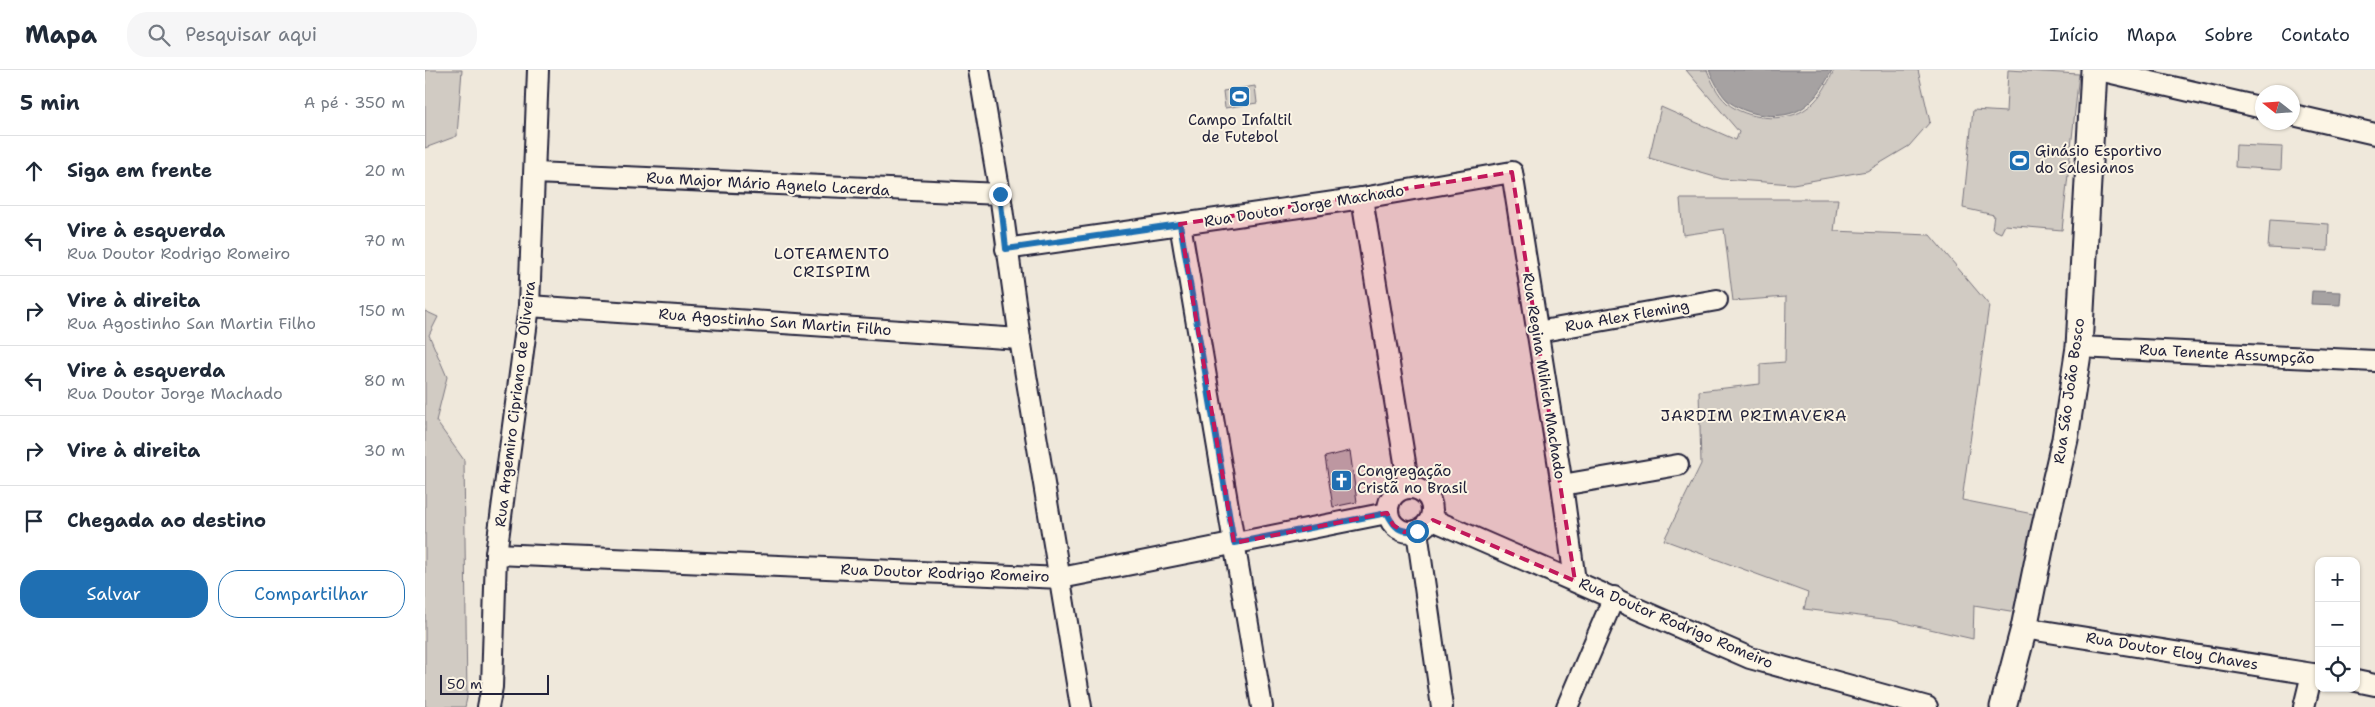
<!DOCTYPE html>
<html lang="pt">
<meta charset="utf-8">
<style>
:root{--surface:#fff;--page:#f6f6f7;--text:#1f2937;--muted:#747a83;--line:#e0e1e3;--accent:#1f6fb2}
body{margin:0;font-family:"Shantell Sans",sans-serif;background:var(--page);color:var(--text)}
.controls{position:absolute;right:15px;bottom:15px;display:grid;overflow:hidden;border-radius:10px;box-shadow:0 1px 4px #0004}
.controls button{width:45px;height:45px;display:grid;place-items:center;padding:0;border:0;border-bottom:1px solid var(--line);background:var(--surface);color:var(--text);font:25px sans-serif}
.compass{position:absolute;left:1830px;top:15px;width:45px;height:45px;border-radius:50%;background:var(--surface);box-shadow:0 1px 4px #0004;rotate:287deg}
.scale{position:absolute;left:15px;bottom:12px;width:109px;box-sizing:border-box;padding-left:5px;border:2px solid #22223b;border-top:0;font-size:14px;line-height:18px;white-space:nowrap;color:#22223b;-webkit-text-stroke:4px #fcf5e5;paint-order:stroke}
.stop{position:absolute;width:15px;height:15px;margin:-11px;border:4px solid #1f6fb2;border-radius:50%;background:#fff}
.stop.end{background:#1f6fb2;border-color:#fff;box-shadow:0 1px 5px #0008}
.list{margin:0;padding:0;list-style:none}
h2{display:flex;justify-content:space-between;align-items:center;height:65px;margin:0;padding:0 20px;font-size:21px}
h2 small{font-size:16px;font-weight:400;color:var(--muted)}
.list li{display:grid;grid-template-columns:32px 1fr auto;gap:15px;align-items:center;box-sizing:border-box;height:70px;padding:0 20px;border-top:1px solid var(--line)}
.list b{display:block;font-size:19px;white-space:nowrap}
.list p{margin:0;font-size:16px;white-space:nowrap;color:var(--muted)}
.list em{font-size:16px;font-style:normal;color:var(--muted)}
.actions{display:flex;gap:10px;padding:15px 20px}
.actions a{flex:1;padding:11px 0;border:1px solid var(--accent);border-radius:20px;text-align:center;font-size:18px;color:var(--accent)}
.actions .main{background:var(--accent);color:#fff}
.icon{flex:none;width:28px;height:28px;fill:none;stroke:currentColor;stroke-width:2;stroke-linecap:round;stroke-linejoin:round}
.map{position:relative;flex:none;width:1950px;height:637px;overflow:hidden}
header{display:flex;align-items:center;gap:30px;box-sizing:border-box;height:70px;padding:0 25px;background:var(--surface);border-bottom:1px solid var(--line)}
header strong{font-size:24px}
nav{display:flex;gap:28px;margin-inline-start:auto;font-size:18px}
.search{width:350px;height:45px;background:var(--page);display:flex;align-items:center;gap:12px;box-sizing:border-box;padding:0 18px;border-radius:20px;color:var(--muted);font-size:19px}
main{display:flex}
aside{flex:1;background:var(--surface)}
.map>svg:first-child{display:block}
.green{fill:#d1cbc3;stroke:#7a767f}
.water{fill:#a6a2a2;stroke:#716f79}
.building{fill:#bcb7b3;stroke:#22223b}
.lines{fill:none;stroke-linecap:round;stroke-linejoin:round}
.minor-casing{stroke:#22223b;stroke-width:24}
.major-casing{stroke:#22223b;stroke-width:29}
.minor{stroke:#fcf5e5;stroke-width:20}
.major{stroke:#fcf5e5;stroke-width:25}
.route{stroke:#1f6fb2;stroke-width:6}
.marked{fill:#c2185b;fill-opacity:0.2;stroke:#c2185b;stroke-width:4;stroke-dasharray:10 6;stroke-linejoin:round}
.labels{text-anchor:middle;stroke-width:4;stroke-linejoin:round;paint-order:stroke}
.poi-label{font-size:15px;fill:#22223b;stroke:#fcf5e5;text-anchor:start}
.street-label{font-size:15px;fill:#22223b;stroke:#fcf5e5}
.neighbourhood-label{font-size:16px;letter-spacing:1px;fill:#22223b;stroke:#fcf5e5}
</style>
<header>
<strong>Mapa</strong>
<div class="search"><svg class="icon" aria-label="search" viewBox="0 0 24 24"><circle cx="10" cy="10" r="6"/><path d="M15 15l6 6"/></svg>Pesquisar aqui</div>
<nav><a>Início</a><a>Mapa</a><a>Sobre</a><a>Contato</a></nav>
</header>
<main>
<aside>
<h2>5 min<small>A pé · 350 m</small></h2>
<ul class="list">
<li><svg class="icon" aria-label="ahead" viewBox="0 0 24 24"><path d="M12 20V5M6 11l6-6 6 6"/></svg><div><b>Siga em frente</b></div><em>20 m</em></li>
<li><svg class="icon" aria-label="left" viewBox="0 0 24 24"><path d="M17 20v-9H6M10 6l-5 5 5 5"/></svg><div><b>Vire à esquerda</b><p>Rua Doutor Rodrigo Romeiro</p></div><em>70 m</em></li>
<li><svg class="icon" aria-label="right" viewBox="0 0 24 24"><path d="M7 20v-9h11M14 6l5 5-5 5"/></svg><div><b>Vire à direita</b><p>Rua Agostinho San Martin Filho</p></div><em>150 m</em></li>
<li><svg class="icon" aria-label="left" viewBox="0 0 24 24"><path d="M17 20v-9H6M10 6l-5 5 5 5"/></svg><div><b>Vire à esquerda</b><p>Rua Doutor Jorge Machado</p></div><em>80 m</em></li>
<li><svg class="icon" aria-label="right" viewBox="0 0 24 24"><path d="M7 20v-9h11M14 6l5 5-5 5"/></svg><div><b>Vire à direita</b></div><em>30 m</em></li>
<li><svg class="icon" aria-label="arrive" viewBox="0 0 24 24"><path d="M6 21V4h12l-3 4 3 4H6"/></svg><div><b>Chegada ao destino</b></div></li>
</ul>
<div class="actions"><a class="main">Salvar</a><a>Compartilhar</a></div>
</aside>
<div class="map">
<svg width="1950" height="637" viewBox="0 0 1950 637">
<rect width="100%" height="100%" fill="#efe8db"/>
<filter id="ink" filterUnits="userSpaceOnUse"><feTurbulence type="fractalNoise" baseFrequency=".02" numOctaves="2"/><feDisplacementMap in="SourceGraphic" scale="10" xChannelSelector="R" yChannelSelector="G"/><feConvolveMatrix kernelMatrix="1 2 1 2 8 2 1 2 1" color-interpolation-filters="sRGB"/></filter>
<g filter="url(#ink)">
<g class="green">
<polygon points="0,0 37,0 32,66 0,78"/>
<path d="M1261 0H1282C1287 12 1292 24 1302 33 1321 49 1358 53 1379 40 1394 31 1402 15 1409 0H1493L1505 52 1484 76 1442 101 1368 114 1297 109 1224 88 1236 37 1311 70 1314 62Z"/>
<polygon points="1583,0 1654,4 1637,160 1580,155 1576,163 1567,159 1569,145 1538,138 1548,40 1581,42"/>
<polygon points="830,16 832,33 800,38 798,21"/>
<polygon points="1811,75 1857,77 1856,100 1810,97"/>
<polygon points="1255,129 1413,129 1409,161 1505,165 1564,235 1537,430 1613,445 1591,542 1549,535 1548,569 1466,550 1379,539 1383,523 1239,470 1276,394 1274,321 1335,314 1335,294 1360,292 1361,227 1308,231 1299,159 1258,165"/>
<polygon points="1845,150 1904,154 1903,181 1843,178"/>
<polygon points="0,241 13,247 4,265 22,307 11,351 39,390 42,628 40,637 0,637"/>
</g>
<g class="water">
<path d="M1284 0H1407C1400 14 1392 28 1379 37 1359 52 1320 46 1302 30 1294 22 1289 10 1284 0Z"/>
<polygon points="1887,221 1916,222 1915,235 1886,234"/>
</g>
<polygon class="building" points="925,381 932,432 908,437 900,387"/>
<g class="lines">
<defs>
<g id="minor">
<polyline points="554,0 575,124 595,269 656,637"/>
<polyline points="1674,0 1838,38"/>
<polyline points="1868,45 1950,64"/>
<polyline points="110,103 575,124"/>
<polyline points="937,128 984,417"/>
<polyline points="755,154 837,637"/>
<polyline points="581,179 937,128 1087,102 1137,415 1150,511"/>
<polyline points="104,236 595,269"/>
<polyline points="1112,262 1292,230"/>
<polyline points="1654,277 1950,291"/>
<polyline points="1137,415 1253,395"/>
<circle cx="985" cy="440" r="22"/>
<polyline points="1006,449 1325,588 1502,637"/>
<polyline points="992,461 1017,637"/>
<polyline points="71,484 636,508 962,443"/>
<polyline points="1599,558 1894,605"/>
<polyline points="1931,611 1950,615"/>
<polyline points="63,637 67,617 71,484 104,236 113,0"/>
<polyline points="1142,637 1189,527"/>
<polyline points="1879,637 1887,604"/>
</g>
<polyline id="major" points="1578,637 1599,558 1619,460 1640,369 1654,277 1669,0"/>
</defs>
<use href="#minor" class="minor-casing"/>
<use href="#major" class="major-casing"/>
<use href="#minor" class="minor"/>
<use href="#major" class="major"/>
</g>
</g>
<g class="lines" filter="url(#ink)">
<path class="route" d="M575 124 581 179 755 154 809 473 962 443C970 459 974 462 992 461"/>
</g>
<path class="marked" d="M1087 102 1150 511 1008 450 992 461 979 462 968 455 962 443 809 473 755 154Z"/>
<defs>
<symbol id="stadium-square" viewBox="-11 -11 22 22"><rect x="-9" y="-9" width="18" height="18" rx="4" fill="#1f6fb2" stroke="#fcf5e5"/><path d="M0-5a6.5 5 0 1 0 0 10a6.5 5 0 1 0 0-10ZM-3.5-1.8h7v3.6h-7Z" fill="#fff"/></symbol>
<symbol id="church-square" viewBox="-11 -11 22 22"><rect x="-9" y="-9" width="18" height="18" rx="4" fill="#1f6fb2" stroke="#fcf5e5"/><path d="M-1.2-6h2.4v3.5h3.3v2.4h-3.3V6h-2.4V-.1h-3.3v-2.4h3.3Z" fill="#fff"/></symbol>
</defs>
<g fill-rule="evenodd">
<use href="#stadium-square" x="802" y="14" width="25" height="25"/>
<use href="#stadium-square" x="1582" y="78" width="25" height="25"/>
<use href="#church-square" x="904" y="398" width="25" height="25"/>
</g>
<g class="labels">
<g class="poi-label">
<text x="815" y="55" text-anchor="middle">Campo Infaltil<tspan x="815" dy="17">de Futebol</tspan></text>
<text x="1610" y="86">Ginásio Esportivo<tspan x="1610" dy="17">do Salesianos</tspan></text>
<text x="932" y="406">Congregação<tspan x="932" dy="17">Cristã no Brasil</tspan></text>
</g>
<g class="street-label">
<text transform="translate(343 114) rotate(3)" y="5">Rua Major Mário Agnelo Lacerda</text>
<text transform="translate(879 136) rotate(-9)" y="5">Rua Doutor Jorge Machado</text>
<text transform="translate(1202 246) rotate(-10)" y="5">Rua Alex Fleming</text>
<text transform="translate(350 252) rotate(4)" y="5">Rua Agostinho San Martin Filho</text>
<text transform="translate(1802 284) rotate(3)" y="5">Rua Tenente Assumpção</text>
<text transform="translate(1119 306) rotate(81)" y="5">Rua Regina Mihich Machado</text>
<text transform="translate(1644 321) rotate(-82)" y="5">Rua São João Bosco</text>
<text transform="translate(90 334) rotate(-83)" y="5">Rua Argemiro Cipriano de Oliveira</text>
<text transform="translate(520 503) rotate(2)" y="5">Rua Doutor Rodrigo Romeiro</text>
<text transform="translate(1251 553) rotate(23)" y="5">Rua Doutor Rodrigo Romeiro</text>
<text transform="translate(1747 581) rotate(9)" y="5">Rua Doutor Eloy Chaves</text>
</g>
<g class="neighbourhood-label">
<text x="407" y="189">LOTEAMENTO<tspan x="407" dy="18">CRISPIM</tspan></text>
<text x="1329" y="351">JARDIM PRIMAVERA</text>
</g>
</g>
</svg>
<div class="controls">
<button>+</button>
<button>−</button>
<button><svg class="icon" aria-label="locate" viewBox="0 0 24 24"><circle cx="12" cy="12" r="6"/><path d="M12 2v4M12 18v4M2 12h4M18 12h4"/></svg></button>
</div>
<svg class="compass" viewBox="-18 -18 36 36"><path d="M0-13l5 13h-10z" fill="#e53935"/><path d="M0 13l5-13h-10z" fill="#747a83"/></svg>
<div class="scale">50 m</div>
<div class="stop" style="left:992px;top:461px"></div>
<div class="stop end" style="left:575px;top:124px"></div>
</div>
</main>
